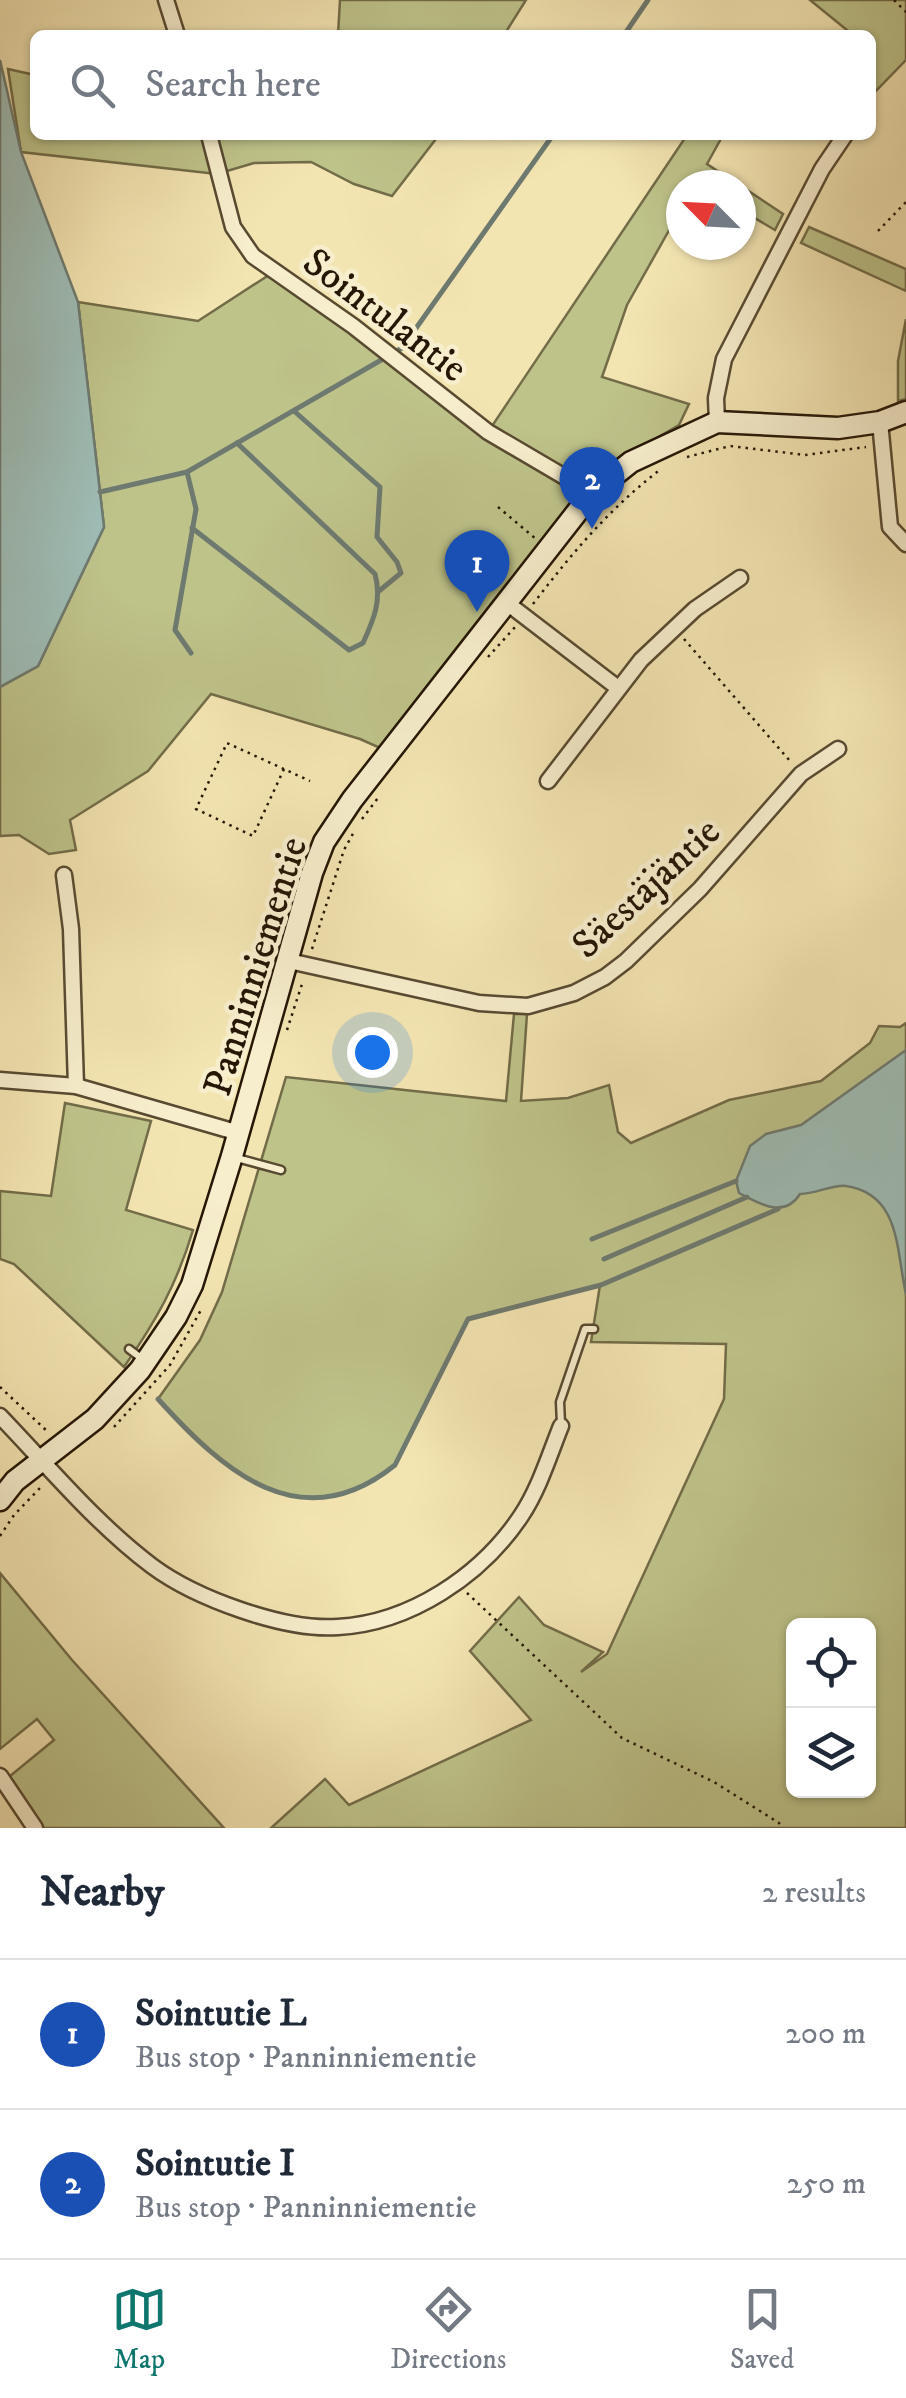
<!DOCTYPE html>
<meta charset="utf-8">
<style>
:root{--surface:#fff;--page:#f2f2f3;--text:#1f2937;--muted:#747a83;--line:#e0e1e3;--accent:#0f766e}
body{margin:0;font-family:"IM FELL DW Pica",serif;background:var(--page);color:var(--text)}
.controls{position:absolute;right:30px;bottom:30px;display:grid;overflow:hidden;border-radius:15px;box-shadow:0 2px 8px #0004}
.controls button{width:90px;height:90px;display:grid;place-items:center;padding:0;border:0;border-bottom:2px solid var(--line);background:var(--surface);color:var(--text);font:50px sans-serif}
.compass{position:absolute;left:666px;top:170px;width:90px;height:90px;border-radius:50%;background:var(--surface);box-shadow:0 2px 8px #0004;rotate:294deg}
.you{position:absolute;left:372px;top:1052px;width:35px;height:35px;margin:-25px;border:8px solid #fff;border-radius:50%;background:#1a73e8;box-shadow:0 0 0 15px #1a73e833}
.badge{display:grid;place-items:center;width:65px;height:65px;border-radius:50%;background:var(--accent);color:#fff;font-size:32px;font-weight:700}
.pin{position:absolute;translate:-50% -82px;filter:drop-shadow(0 2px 5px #0008)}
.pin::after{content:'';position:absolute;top:52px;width:35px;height:30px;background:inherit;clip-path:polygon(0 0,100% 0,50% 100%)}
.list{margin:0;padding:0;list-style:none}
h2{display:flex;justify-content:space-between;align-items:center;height:130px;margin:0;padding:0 40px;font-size:42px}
h2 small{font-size:32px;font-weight:400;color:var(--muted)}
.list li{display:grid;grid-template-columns:65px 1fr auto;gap:30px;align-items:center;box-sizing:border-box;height:150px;padding:0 40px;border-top:2px solid var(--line)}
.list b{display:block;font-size:38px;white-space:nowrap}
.list p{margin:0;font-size:32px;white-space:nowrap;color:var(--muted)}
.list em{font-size:32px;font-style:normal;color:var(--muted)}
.icon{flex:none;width:55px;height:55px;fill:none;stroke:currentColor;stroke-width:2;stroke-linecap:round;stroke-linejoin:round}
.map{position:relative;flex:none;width:906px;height:1828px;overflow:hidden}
.search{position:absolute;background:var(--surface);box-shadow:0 2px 8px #0004;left:30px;right:30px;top:30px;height:110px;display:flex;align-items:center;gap:25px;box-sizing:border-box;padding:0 35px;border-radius:15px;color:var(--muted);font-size:38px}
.sheet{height:430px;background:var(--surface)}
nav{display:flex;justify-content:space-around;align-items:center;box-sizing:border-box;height:140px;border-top:2px solid var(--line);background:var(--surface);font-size:28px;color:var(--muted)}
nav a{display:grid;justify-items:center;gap:5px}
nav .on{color:var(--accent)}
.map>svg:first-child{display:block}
.green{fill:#bec38a;stroke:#726c48;stroke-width:2.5;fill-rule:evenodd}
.water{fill:#9ebdb6;stroke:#6e7a70;stroke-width:2.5}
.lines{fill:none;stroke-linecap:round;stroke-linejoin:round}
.stream{stroke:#6e7a70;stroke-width:5}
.lane-casing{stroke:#584a31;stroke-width:11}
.street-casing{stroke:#584a31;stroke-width:19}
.secondary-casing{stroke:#251606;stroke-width:25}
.path{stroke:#251606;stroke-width:2.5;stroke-dasharray:2.5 5;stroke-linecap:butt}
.lane{stroke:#f7eecd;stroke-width:6}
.street{stroke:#f7eecd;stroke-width:14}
.secondary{stroke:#f7eecd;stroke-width:20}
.labels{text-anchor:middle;stroke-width:9;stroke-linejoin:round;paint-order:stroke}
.street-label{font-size:40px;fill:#251606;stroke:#f7eecd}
</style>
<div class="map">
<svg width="906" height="1828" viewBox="0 0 906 1828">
<rect width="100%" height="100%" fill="#f3e5b2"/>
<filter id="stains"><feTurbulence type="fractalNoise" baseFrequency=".002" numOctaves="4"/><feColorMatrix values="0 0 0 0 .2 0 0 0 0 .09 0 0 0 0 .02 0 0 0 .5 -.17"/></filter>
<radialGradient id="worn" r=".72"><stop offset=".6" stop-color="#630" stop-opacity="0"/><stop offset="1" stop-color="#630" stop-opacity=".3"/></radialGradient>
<g class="green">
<polygon points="340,0 526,0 504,35 338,35"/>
<polygon points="810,0 906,0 906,60 871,96 874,54 871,35 853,35"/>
<polygon points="8,69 35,75 35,135 439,135 392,196 354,184 311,162 254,163 217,174 21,152"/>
<polygon points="687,135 723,135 707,164 739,185 681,185 681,209 627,305 602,377 689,404 679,425 584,480 492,426"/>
<polygon points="741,186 783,214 775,230 741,210"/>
<polygon points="809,227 906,269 906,291 801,243"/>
<polygon points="275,271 488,432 592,493 389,752 360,739 211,694 148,771 70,820 76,850 49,854 19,835 0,836 0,687 38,666 104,527 78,302 198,321"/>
<polygon points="906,319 906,399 898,401 898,361"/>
<path d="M514 1014H527L521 1101 568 1098 609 1085 618 1132 631 1143 729 1100 821 1081 870 1043 879 1026 900 1027 906 1023V1828H271L325 1779 349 1805 531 1720 470 1651 519 1597 544 1625 603 1652 581 1672 607 1654 724 1399 726 1344 591 1342 600 1285 468 1318 395 1465C301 1541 223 1471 158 1399L200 1340 222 1292 286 1077 506 1101ZM794 1626H868V1790H794Z"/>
<path d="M65 1103 151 1121 126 1210 193 1230C177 1284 156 1321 124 1367L14 1264 0 1259V1191L51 1196Z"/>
<polygon points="0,1573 72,1660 224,1828 35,1828 4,1781 54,1740 37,1719 0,1749"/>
</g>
<g class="water">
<polygon points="0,60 21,152 78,302 104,527 38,666 0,687"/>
<path d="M906 1050V1294C896 1251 901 1194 846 1186 834 1184 815 1194 800 1194 784 1219 760 1204 739 1193L736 1181 750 1146 766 1134 801 1125Z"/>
</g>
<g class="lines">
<g class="stream">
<polyline points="624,35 648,0"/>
<polyline points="294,411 380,487 377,537 397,562 401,573 379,591"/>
<polyline points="187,472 196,509 175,630 191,653"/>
<polyline points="100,492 187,472 402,348 553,135"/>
<path d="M192 528 349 650 363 643C374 619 382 600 375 574L237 443"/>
<polyline points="592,1239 736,1181"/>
<polyline points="604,1259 747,1197"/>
<path d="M158 1399C223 1471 301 1541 395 1465L468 1319 601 1285 778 1209"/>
</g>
<defs>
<g id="lane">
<polyline points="233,1157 281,1170"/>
<polyline points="129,1349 141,1358"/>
<polyline points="561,1424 560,1402 585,1329 594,1329"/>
</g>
<g id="street">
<polyline points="166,0 177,35"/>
<polyline points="209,135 233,227 253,256 353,326 488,432 592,493"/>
<polyline points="717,422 716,398 724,359 822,169 845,135"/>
<polyline points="880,422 890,527 906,544"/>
<polyline points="507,603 618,688"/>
<polyline points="548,781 641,660 695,609 740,578"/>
<polyline points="64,875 71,929 76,1086"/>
<polyline points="289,961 479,1003 528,1006 574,993 605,977 626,961 700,889 801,774 838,749"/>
<polyline points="0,1080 76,1086 239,1133"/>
<path d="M0 1416C49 1467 95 1523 152 1566 195 1598 284 1631 338 1627 410 1623 481 1576 521 1516 539 1489 549 1456 561 1426"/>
<polyline points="0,1776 35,1828"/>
</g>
<polyline id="secondary" points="0,1500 15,1481 95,1419 140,1370 176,1317 192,1285 232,1156 312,873 324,842 352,800 592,493 631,462 717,422 838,428 880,422 906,412"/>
</defs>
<use href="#lane" class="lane-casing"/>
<use href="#street" class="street-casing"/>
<use href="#secondary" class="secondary-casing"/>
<g class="path">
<polyline points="894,0 906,12"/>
<polyline points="878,231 906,202"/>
<polyline points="687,457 730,446 805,455 866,447"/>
<polyline points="498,507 536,539"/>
<path d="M533 604C572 553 610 508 661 469"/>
<polyline points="684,639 790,761"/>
<polyline points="488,657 516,626"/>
<polyline points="284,769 253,836 196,809 227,743 310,781"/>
<polyline points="362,819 378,798"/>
<polyline points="312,949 344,850 355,830"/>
<polyline points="287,1030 303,981"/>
<polyline points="0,1387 48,1432"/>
<polyline points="114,1427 170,1365 201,1310"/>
<polyline points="0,1536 14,1515 42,1486"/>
<polyline points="467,1593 622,1738 714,1782 779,1823 781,1828"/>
</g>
<use href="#lane" class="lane"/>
<use href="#street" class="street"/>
<use href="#secondary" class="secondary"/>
</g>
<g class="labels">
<g class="street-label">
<text transform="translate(386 314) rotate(37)" y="14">Sointulantie</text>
<text transform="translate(645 887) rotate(-43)" y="14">Säestäjäntie</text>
<text transform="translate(254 966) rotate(-73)" y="14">Panninniementie</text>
</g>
</g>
<rect width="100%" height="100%" filter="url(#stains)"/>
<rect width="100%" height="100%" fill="url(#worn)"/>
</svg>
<div class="controls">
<button><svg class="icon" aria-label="locate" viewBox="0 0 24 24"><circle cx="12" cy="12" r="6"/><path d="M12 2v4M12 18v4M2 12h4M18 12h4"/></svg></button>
<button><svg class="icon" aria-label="layers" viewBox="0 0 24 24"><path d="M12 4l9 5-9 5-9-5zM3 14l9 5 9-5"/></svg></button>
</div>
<svg class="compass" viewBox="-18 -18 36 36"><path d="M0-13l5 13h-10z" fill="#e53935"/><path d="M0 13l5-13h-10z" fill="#747a83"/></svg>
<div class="you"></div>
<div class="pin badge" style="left:477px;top:612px;background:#1a4fb4">1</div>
<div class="pin badge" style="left:592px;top:529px;background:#1a4fb4">2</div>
<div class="search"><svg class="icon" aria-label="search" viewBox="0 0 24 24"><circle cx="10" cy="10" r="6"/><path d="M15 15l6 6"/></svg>Search here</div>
</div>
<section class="sheet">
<h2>Nearby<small>2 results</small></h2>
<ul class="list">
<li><span class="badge" style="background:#1a4fb4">1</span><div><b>Sointutie L</b><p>Bus stop · Panninniementie</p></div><em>200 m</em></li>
<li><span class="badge" style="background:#1a4fb4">2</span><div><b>Sointutie I</b><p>Bus stop · Panninniementie</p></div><em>250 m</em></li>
</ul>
</section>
<nav>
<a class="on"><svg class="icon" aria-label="map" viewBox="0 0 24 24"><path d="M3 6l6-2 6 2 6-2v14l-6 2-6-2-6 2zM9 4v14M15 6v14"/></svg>Map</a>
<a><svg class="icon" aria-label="directions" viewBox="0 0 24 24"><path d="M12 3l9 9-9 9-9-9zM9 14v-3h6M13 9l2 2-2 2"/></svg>Directions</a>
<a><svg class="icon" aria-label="saved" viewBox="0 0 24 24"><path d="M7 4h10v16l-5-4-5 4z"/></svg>Saved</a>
</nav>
